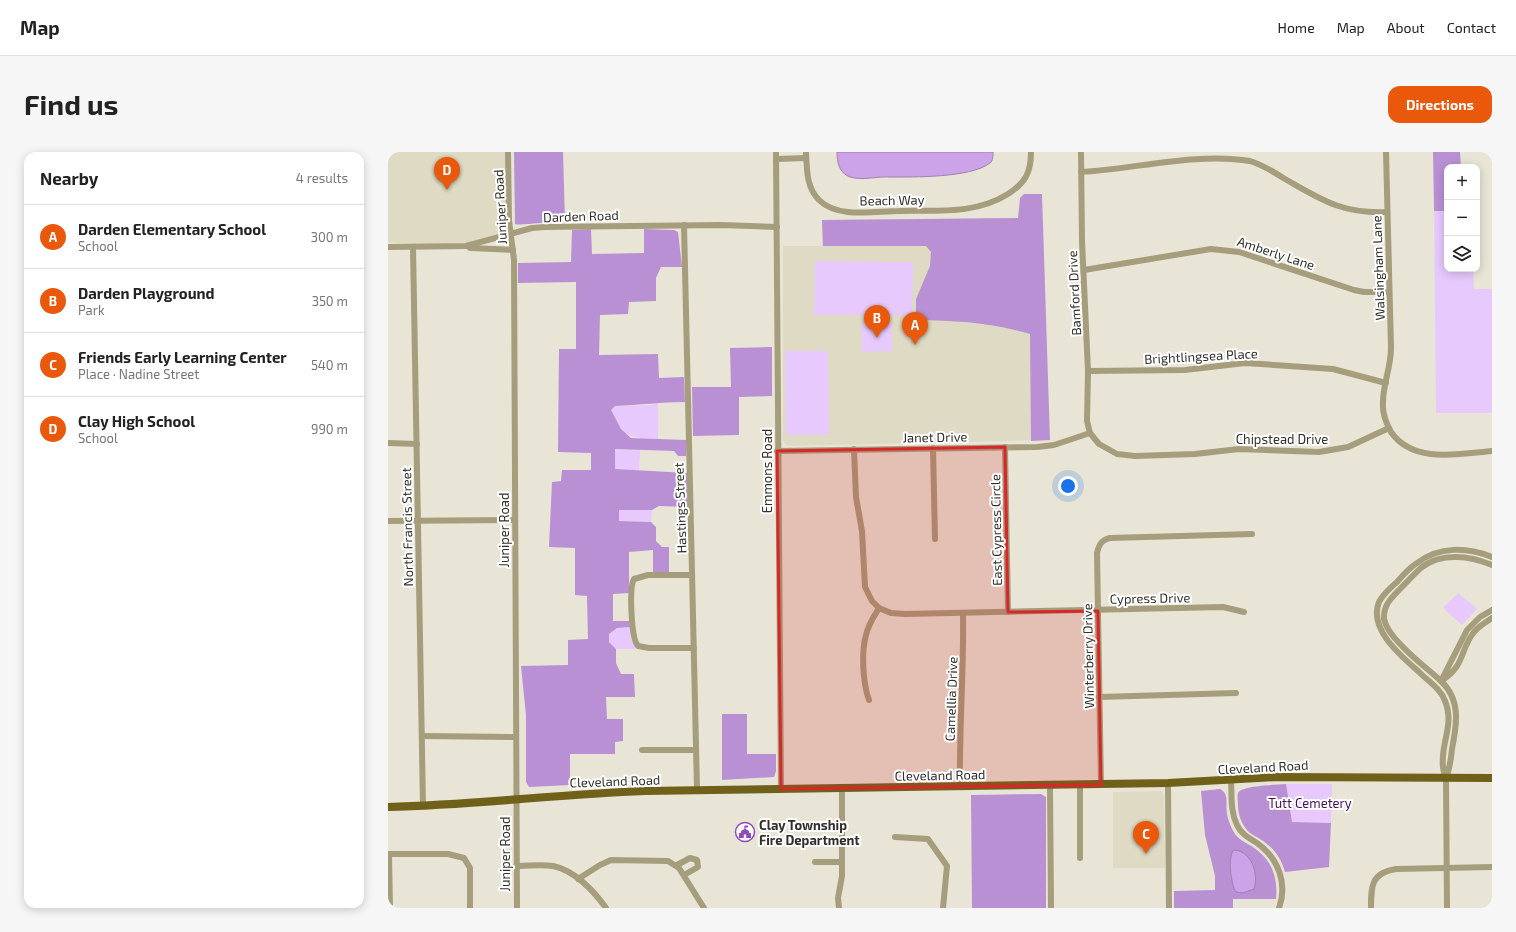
<!DOCTYPE html>
<meta charset="utf-8">
<style>
:root{--surface:#fff;--page:#f6f6f6;--text:#222;--muted:#767676;--line:#e0e0e0;--accent:#ea580c}
body{margin:0;font-family:"Exo 2",sans-serif;background:var(--page);color:var(--text)}
.controls{position:absolute;right:12px;top:12px;display:grid;overflow:hidden;border-radius:8px;box-shadow:0 2px 10px #0003}
.controls button{width:36px;height:36px;display:grid;place-items:center;padding:0;border:0;border-bottom:1px solid var(--line);background:var(--surface);color:var(--text);font:20px sans-serif}
.you{position:absolute;left:680px;top:334px;width:14px;height:14px;margin:-10px;border:3px solid #fff;border-radius:50%;background:#1a73e8;box-shadow:0 0 0 6px #1a73e833}
.badge{display:grid;place-items:center;width:26px;height:26px;border-radius:50%;background:var(--accent);color:#fff;font-size:13px;font-weight:700}
.pin{position:absolute;translate:-50% -33px;filter:drop-shadow(0 1px 2px #0008)}
.pin::after{content:'';position:absolute;top:21px;width:14px;height:12px;background:inherit;clip-path:polygon(0 0,100% 0,50% 100%)}
.list{margin:0;padding:0;list-style:none}
h2{display:flex;justify-content:space-between;align-items:center;height:52px;margin:0;padding:0 16px;font-size:17px}
h2 small{font-size:13px;font-weight:400;color:var(--muted)}
.list li{display:grid;grid-template-columns:26px 1fr auto;gap:12px;align-items:center;box-sizing:border-box;height:64px;padding:0 16px;border-top:1px solid var(--line)}
.list b{display:block;font-size:15px;white-space:nowrap}
.list p{margin:0;font-size:13px;white-space:nowrap;color:var(--muted)}
.list em{font-size:13px;font-style:normal;color:var(--muted)}
.icon{flex:none;width:22px;height:22px;fill:none;stroke:currentColor;stroke-width:2;stroke-linecap:round;stroke-linejoin:round}
.map{position:relative;flex:none;width:1104px;height:756px;overflow:hidden;border-radius:12px}
header{display:flex;align-items:center;gap:24px;box-sizing:border-box;height:56px;padding:0 20px;background:var(--surface);border-bottom:1px solid var(--line)}
header strong{font-size:19px}
nav{display:flex;gap:22px;margin-inline-start:auto;font-size:14px}
.intro{display:flex;align-items:center;justify-content:space-between;box-sizing:border-box;height:96px;padding:0 24px}
h1{margin:0;font-size:28px}
.button{padding:10px 18px;border-radius:12px;background:var(--accent);color:#fff;font-size:14px;font-weight:700}
main{display:flex;gap:24px;padding:0 24px}
aside{flex:1;background:var(--surface);border-radius:12px;box-shadow:0 2px 10px #0003}
.map>svg:first-child{display:block}
.built{fill:#dedac4}
.green{fill:#e7c9fd}
.forest{fill:#b990d4}
.water{fill:#cca2e8;stroke:#9d80af}
.lines{fill:none;stroke-linecap:round;stroke-linejoin:round}
.minor{stroke:#a59d7c;stroke-width:6}
.major{stroke:#70611a;stroke-width:8}
.marked{fill:#d62828;fill-opacity:0.2;stroke:#d62828;stroke-width:3;stroke-linejoin:round}
.labels{text-anchor:middle;stroke-width:4;stroke-linejoin:round;paint-order:stroke}
.street-label{font-size:13px;fill:#302f29;stroke:#fff}
.park-label{font-size:13px;fill:#440c5f;stroke:#fff}
.poi-label{font-size:13px;font-weight:bold;fill:#302f29;stroke:#fff;text-anchor:start}
</style>
<header>
<strong>Map</strong>
<nav><a>Home</a><a>Map</a><a>About</a><a>Contact</a></nav>
</header>
<div class="intro"><h1>Find us</h1><a class="button">Directions</a></div>
<main>
<aside>
<h2>Nearby<small>4 results</small></h2>
<ul class="list">
<li><span class="badge">A</span><div><b>Darden Elementary School</b><p>School</p></div><em>300 m</em></li>
<li><span class="badge">B</span><div><b>Darden Playground</b><p>Park</p></div><em>350 m</em></li>
<li><span class="badge">C</span><div><b>Friends Early Learning Center</b><p>Place · Nadine Street</p></div><em>540 m</em></li>
<li><span class="badge">D</span><div><b>Clay High School</b><p>School</p></div><em>990 m</em></li>
</ul>
</aside>
<div class="map">
<svg width="1104" height="756" viewBox="0 0 1104 756">
<rect width="100%" height="100%" fill="#e8e5d6"/>
<g class="built">
<polygon points="0,0 117,0 118,76 112,82 79,91 27,92 0,90"/>
<polygon points="630,66 662,288 399,294 395,289 395,94 434,94 434,68"/>
<polygon points="774,639 776,643 777,716 725,716 725,640"/>
</g>
<g class="green">
<polygon points="1046,59 1059,59 1059,117 1085,117 1086,137 1104,137 1104,261 1048,261"/>
<polygon points="427,109 525,110 524,163 426,163"/>
<polygon points="504,171 504,199 474,200 473,172"/>
<polygon points="397,199 440,199 441,283 398,283"/>
<path d="M270 250V287C239 285 237 287 223 258L227 254 263 253Z"/>
<polygon points="226,297 252,298 251,319 227,318"/>
<polygon points="231,357 264,358 263,370 231,369"/>
<polygon points="1070,441 1089,457 1074,473 1055,456"/>
<polygon points="242,475 243,487 248,497 228,497 221,491 221,482 229,476"/>
<polygon points="898,632 944,632 943,671 903,670"/>
</g>
<g class="forest">
<path d="M126 0H175L177 68C169 69 130 74 127 72Z"/>
<polygon points="1045,0 1072,0 1073,15 1059,15 1059,59 1046,59"/>
<path d="M636 42H654L662 288 643 289 642 182C602 170 570 169 528 168V147L542 114 543 100 538 94H435L434 68 630 66 632 46Z"/>
<path d="M203 77 204 102 256 101V77L286 78 290 80 294 115H273L268 126V149L241 150 240 162 212 163 211 203 270 202 271 226 296 225 297 250C273 250 251 253 227 254L223 258 233 277 243 286 298 288V304H290L286 299 227 297V317L299 321 300 355 271 354 264 358H231V369L263 370 268 375V389L274 395H281V420H265V398L241 400V441L225 442V469H242V475L229 476 221 482V490L228 497V511L233 522H246L247 545H218L219 567H235V589L227 590V602H182V633L141 635 138 630V563L133 514 180 513V488L200 487 199 444 187 443V396L161 395 164 330 173 329 174 318H203V301L170 300 171 197H188V130L130 131V111L183 110 184 78Z"/>
<polygon points="384,195 384,244 351,245 351,283 305,284 304,235 343,235 342,196"/>
<polygon points="334,562 359,562 359,602 388,602 388,619 386,625 334,628"/>
<path d="M898 632 904 670 943 671 941 715 897 720C892 704 886 696 872 687 868 684 862 682 859 678 853 671 850 662 850 653 850 649 849 644 850 641 854 633 889 633 898 632Z"/>
<path d="M832 637C842 642 837 652 839 662 840 668 843 676 847 682 853 690 862 692 869 698 885 710 890 728 888 747H845V756H786V739L827 738V724L817 683 813 639Z"/>
<polygon points="653,642 658,645 658,756 584,756 583,643"/>
</g>
<g class="water">
<path d="M449 0H605C605 4 605 9 602 11 583 26 525 25 502 25 489 24 475 29 462 25 451 21 449 10 449 0Z"/>
<path d="M846 698C864 699 871 723 866 737L855 741 848 740C843 733 839 703 846 698Z"/>
</g>
<g class="lines">
<g class="minor">
<polyline points="120,0 121,68 126,108 129,756"/>
<polyline points="388,0 393,637"/>
<path d="M418 0C419 17 418 35 431 48 450 67 487 59 511 59 549 58 586 63 620 42 637 31 643 21 643 0"/>
<polyline points="693,0 694,89 700,219 699,269 702,281 711,292 729,302 747,304 807,302 851,297 931,300 960,295 1001,276"/>
<path d="M998 0 1003 196C1003 215 995 232 995 250 994 261 998 271 1003 280 1025 312 1071 302 1104 299"/>
<polyline points="388,7 418,6"/>
<path d="M693 20C747 17 809 0 862 9 875 13 886 20 897 27 934 48 954 62 999 60"/>
<polyline points="296,73 309,638"/>
<polyline points="0,95 78,94 144,76 157,75 333,73 389,75"/>
<polyline points="25,95 35,654"/>
<polyline points="82,96 125,98"/>
<polyline points="696,118 823,97 851,100 966,138 976,140 1001,140"/>
<polyline points="700,219 797,218 857,211 945,217 998,231"/>
<polyline points="0,291 29,292"/>
<polyline points="617,295 620,460"/>
<polyline points="545,296 547,387"/>
<polyline points="466,297 468,345 474,379 477,435 484,449 491,456 503,461 517,462 835,455 856,460"/>
<polyline points="389,299 649,295 666,293 702,281"/>
<polyline points="0,369 127,368"/>
<path d="M304 423H260L246 427C241 435 243 487 250 494L261 496H306"/>
<polyline points="1053,529 1079,478 1092,465 1104,458"/>
<path d="M1053 529C1078 513 1071 499 1086 480 1091 474 1098 470 1104 466"/>
<polyline points="711,545 848,541"/>
<path d="M481 548C475 532 473 500 478 483 480 473 486 464 491 456"/>
<polyline points="34,584 128,585"/>
<polyline points="254,598 308,598"/>
<path d="M1058 626C1062 616 1063 607 1064 597 1069 572 1073 548 1053 529 1040 517 1026 507 1014 494 1007 487 998 477 996 467 995 453 1004 445 1013 436 1020 429 1027 421 1034 415 1054 400 1082 404 1104 413"/>
<path d="M843 628C844 643 842 659 849 673 853 682 861 686 869 691 890 706 900 731 891 756"/>
<polyline points="780,631 781,756"/>
<polyline points="692,633 692,706"/>
<path d="M713 633 709 401C711 393 713 388 722 386L864 382"/>
<polyline points="662,634 663,756"/>
<path d="M572 635C571 577 576 519 575 461"/>
<polyline points="507,685 540,687 559,714 555,756"/>
<polyline points="0,702 60,702 76,706 82,716 82,756"/>
<polyline points="1,702 2,756"/>
<polyline points="427,710 454,710"/>
<polyline points="289,713 302,706 309,708 310,715 296,723"/>
<path d="M128 714C140 714 153 712 165 714 186 718 206 739 218 756"/>
<polyline points="190,727 212,713 223,708 280,709 291,716 316,756"/>
<polyline points="451,756 450,746 454,724 454,636"/>
<path d="M983 756C983 734 983 721 1008 717L1104 715"/>
<path d="M1059 756 1058 626C1057 623 1055 618 1055 615 1052 592 1067 573 1057 549 1053 537 1040 529 1031 520 1013 504 980 477 991 450 995 442 1002 436 1009 430 1015 423 1021 416 1029 411 1051 394 1079 395 1104 405"/>
</g>
<path class="major" d="M0 655C86 653 171 642 257 639L780 631 889 625 1104 626"/>
</g>
<path class="marked" d="M617 295 620 460 710 459 713 633 393 637 389 299Z"/>
<defs>
<symbol id="civic-ring" viewBox="-11 -11 22 22"><circle r="9.5" fill="#fff" stroke="#9149bc" stroke-width="1.5"/><path d="M-.6-6.5H3V-4.5H.6V-3L4-1V1h2V6H-6V1h2V-1L-.6-3ZM-1.2 2.5V6h2.4V2.5Z" fill="#9149bc"/></symbol>
</defs>
<g fill-rule="evenodd">
<use href="#civic-ring" x="346" y="669" width="22" height="22"/>
</g>
<g class="labels">
<g class="street-label">
<text transform="translate(504 48) rotate(-1)" y="5">Beach Way</text>
<text transform="translate(112 55) rotate(-93)" y="5">Juniper Road</text>
<text transform="translate(193 64) rotate(-2)" y="5">Darden Road</text>
<text transform="translate(888 101) rotate(18)" y="5">Amberly Lane</text>
<text transform="translate(990 116) rotate(-92)" y="5">Walsingham Lane</text>
<text transform="translate(686 141) rotate(-93)" y="5">Bamford Drive</text>
<text transform="translate(813 204) rotate(-3)" y="5">Brightlingsea Place</text>
<text transform="translate(547 285) rotate(-1)" y="5">Janet Drive</text>
<text x="894" y="292">Chipstead Drive</text>
<text transform="translate(379 319) rotate(-90)" y="5">Emmons Road</text>
<text transform="translate(292 356) rotate(-92)" y="5">Hastings Street</text>
<text transform="translate(19 375) rotate(-91)" y="5">North Francis Street</text>
<text transform="translate(116 378) rotate(-90)" y="5">Juniper Road</text>
<text transform="translate(608 378) rotate(-91)" y="5">East Cypress Circle</text>
<text transform="translate(762 446) rotate(-1)" y="5">Cypress Drive</text>
<text transform="translate(700 504) rotate(-91)" y="5">Winterberry Drive</text>
<text transform="translate(563 547) rotate(-88)" y="5">Camellia Drive</text>
<text transform="translate(875 615) rotate(-3)" y="5">Cleveland Road</text>
<text transform="translate(552 623) rotate(-1)" y="5">Cleveland Road</text>
<text transform="translate(227 629) rotate(-2)" y="5">Cleveland Road</text>
<text transform="translate(117 702) rotate(-90)" y="5">Juniper Road</text>
</g>
<g class="park-label">
<text x="922" y="656">Tutt Cemetery</text>
</g>
<g class="poi-label">
<text x="371" y="678">Clay Township<tspan x="371" dy="15">Fire Department</tspan></text>
</g>
</g>
</svg>
<div class="controls">
<button>+</button>
<button>−</button>
<button><svg class="icon" aria-label="layers" viewBox="0 0 24 24"><path d="M12 4l9 5-9 5-9-5zM3 14l9 5 9-5"/></svg></button>
</div>
<div class="you"></div>
<div class="pin badge" style="left:527px;top:193px">A</div>
<div class="pin badge" style="left:489px;top:186px">B</div>
<div class="pin badge" style="left:758px;top:702px">C</div>
<div class="pin badge" style="left:59px;top:38px">D</div>
</div>
</main>
